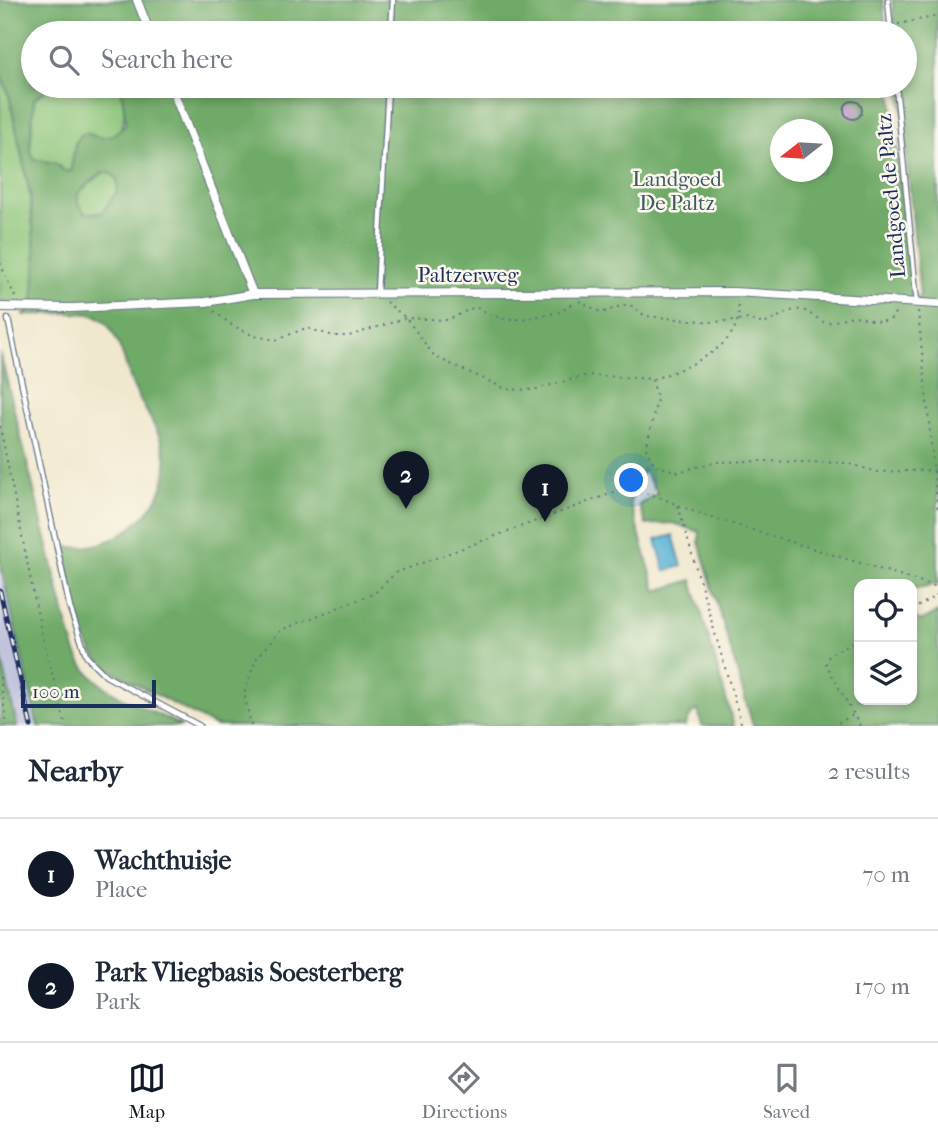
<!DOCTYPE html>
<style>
:root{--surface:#fff;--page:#f2f2f3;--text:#1f2937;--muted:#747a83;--line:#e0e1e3;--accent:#111827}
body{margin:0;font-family:"IM FELL French Canon",serif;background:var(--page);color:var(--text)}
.controls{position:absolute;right:21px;bottom:21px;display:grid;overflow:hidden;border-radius:14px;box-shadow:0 4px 10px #0003}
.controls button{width:63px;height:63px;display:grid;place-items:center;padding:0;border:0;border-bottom:2px solid var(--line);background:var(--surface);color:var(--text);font:35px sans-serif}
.compass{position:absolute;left:770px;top:119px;width:63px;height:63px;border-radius:50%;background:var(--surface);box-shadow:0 4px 10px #0003;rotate:253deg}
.scale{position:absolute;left:21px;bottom:18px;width:135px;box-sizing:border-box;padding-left:7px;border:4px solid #1b2f5e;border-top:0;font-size:19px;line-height:24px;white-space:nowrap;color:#1b2f5e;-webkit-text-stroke:5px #fbf7ec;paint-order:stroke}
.you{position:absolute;left:632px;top:481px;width:24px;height:24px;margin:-18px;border:5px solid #fff;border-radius:50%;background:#1a73e8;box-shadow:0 0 0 10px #1a73e833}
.badge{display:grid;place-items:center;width:46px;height:46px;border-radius:50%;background:var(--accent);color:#fff;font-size:23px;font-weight:700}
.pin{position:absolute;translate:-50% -58px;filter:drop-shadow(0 2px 4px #0008)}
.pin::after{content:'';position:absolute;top:37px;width:24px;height:21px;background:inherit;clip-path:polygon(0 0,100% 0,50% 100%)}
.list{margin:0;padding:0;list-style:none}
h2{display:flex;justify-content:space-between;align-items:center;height:91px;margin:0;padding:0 28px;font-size:30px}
h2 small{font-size:23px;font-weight:400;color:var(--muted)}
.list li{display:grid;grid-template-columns:46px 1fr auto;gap:21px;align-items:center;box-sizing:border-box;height:112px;padding:0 28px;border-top:2px solid var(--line)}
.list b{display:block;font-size:26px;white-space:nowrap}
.list p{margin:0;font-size:23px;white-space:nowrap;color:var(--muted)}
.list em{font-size:23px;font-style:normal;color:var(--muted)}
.icon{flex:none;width:38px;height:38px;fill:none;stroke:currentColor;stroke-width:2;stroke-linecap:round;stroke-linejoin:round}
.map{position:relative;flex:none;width:938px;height:726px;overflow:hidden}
.search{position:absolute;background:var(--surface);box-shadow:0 4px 10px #0003;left:21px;right:21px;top:21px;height:77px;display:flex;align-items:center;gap:18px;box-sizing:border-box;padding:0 24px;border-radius:38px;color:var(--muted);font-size:26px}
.sheet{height:315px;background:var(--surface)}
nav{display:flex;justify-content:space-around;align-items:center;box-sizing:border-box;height:98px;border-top:2px solid var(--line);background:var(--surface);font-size:19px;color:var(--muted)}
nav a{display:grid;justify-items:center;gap:4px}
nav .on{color:var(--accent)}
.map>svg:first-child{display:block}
.industrial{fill:#c1c2dd}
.green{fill:#8bc478;stroke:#537a6b;stroke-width:2}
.forest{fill:#70aa68;stroke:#466c63;stroke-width:2;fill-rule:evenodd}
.water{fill:#56b3d4;stroke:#387199;stroke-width:2}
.building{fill:#b89bc0}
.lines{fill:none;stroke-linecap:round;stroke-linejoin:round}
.service-casing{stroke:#667085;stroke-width:7}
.minor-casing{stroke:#667085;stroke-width:10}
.path{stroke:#667085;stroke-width:2;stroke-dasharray:2 5;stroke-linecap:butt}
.service{stroke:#fff;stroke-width:4.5}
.minor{stroke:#fff;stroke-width:8}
.rail-casing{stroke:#1b2f5e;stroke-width:5}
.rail{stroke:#fbf7ec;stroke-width:2.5;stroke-dasharray:8;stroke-linecap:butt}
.labels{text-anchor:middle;stroke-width:5;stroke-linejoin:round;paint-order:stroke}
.park-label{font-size:21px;fill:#3d5c66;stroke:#fbf7ec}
.street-label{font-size:21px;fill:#1b2f5e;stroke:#fbf7ec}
</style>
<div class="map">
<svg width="938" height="726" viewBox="0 0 938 726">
<rect width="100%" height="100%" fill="#fbf7ec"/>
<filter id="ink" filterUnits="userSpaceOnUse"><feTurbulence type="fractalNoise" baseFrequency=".0143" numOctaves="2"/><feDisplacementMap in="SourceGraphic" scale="14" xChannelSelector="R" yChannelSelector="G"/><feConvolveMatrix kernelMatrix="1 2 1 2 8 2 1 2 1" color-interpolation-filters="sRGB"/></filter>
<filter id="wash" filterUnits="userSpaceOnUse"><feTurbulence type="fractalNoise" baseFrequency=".00686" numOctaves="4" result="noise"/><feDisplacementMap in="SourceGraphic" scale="28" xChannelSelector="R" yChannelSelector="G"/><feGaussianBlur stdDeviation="1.57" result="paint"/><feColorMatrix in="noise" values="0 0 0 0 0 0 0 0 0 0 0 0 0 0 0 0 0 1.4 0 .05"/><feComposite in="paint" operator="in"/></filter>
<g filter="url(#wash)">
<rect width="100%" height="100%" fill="#f0e8ce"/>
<polygon class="industrial" points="0,563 38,726 17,726 0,652"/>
<g class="green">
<polygon points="0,73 9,95 30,194 36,262 33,305 0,301"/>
<path d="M51 86H121C129 113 125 154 87 133L75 144 71 171 66 172 54 163 34 159 30 149 34 99Z"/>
<polygon points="102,173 110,173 117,178 118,190 103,213 85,214 78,203 78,193"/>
</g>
<g class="forest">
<path d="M0 0H883L886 33H33V86H51L34 99 30 149 34 159 54 163 66 172 71 171 75 144 80 135 87 133C103 142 115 137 126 123L121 86H891L912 299 920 297 900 86H905V33H895L892 0H938V584L912 589V584H859V700H912V615L920 621 938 612V726H753L699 542 700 532 673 523 646 525 639 505 657 493 643 470 630 502 656 591 692 580 734 726H702L698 710 692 713 685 726H215L106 668C74 640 72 585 63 546 109 555 168 513 166 462 164 433 142 409 132 383 125 363 120 341 107 324 105 321 98 316 94 315 77 310 43 315 24 315L33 304 36 262 30 194 9 95 0 73ZM780 130H822V172H780ZM102 173H110L117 178 118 190 102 213H85L78 203V193Z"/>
<path d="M0 353 66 620C71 637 75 657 87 671 110 697 151 710 182 726H38L0 563Z"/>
<polygon points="0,652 17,726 0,726"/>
</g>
<polygon class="water" points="673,535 682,566 665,571 656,540"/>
<g id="blocks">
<circle class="building" cx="853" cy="110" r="9"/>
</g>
</g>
<g filter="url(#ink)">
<use href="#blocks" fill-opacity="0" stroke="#667085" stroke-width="2"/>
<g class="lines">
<defs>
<g id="service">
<polyline points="888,0 891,33"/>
<polyline points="391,33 393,0"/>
<polyline points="896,86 917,303"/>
<polyline points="377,293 388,86"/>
<polyline points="8,319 70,608 87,657 106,676 200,726"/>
</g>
<g id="minor">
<polyline points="137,0 150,33"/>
<polyline points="171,86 253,294"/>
<polyline points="0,307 72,308 206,302 253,294 734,292 938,304"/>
</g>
</defs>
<use href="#service" class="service-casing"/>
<use href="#minor" class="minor-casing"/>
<g class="path">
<polyline points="898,24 938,16"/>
<polyline points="0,263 16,299"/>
<path d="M579 301 602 313 623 305 633 306 645 316 713 322 746 319 764 324 790 311 802 309 825 323C836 322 849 314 860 317 874 320 877 325 893 318L895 312"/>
<polyline points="386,302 406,318 435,357 506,389 533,390 588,375 652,379 657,399 646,450 655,465 678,472 716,462 761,461 846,463 878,472 934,470"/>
<polyline points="214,311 230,324 254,336 276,340 306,328 334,336 349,336 406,318 447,320 475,307 502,319 522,319 561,312 574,302"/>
<polyline points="918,311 938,513"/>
<path d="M653 379C685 369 749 345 737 301"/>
<polyline points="0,426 41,631 66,726"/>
<polyline points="678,506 742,726"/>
<polyline points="912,610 938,594"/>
<polyline points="859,639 829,655 826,664 860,726"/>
<polyline points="0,677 7,726"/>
<polyline points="251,726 244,693 256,659 281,630 375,593 395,573 623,489 654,495 697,513 938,587"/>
<polyline points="832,726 853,715"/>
</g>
<use href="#service" class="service"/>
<use href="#minor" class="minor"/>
<defs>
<polyline id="rail" points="0,591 31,726"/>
</defs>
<use href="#rail" class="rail-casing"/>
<use href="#rail" class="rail"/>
</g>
</g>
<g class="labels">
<g class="park-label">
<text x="677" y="186">Landgoed<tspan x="677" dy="24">De Paltz</tspan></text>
</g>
<g class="street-label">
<text transform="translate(891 196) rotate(-95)" y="7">Landgoed de Paltz</text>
<text x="468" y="282">Paltzerweg</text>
</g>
</g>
</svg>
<div class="controls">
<button><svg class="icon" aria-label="locate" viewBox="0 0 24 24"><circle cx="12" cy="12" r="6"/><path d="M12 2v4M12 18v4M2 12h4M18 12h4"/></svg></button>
<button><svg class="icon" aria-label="layers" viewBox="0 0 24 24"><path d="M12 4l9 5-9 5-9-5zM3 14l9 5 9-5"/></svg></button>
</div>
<svg class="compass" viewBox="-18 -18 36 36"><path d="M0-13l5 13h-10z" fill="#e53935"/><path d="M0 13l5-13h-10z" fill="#747a83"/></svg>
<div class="scale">100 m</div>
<div class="you"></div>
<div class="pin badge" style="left:545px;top:522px">1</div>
<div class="pin badge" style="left:406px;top:509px">2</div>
<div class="search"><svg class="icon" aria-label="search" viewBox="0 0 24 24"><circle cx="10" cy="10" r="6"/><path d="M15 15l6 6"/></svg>Search here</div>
</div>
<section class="sheet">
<h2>Nearby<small>2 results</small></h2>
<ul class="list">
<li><span class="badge">1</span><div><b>Wachthuisje</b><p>Place</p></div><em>70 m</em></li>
<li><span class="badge">2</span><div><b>Park Vliegbasis Soesterberg</b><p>Park</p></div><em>170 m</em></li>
</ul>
</section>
<nav>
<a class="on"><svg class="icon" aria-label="map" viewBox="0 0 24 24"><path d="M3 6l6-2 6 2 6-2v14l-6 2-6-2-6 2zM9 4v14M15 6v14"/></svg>Map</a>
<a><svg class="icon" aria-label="directions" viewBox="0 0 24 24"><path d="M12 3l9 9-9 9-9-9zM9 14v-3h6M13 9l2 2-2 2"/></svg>Directions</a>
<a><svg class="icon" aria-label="saved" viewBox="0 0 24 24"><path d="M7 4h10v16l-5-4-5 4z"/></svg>Saved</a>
</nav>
